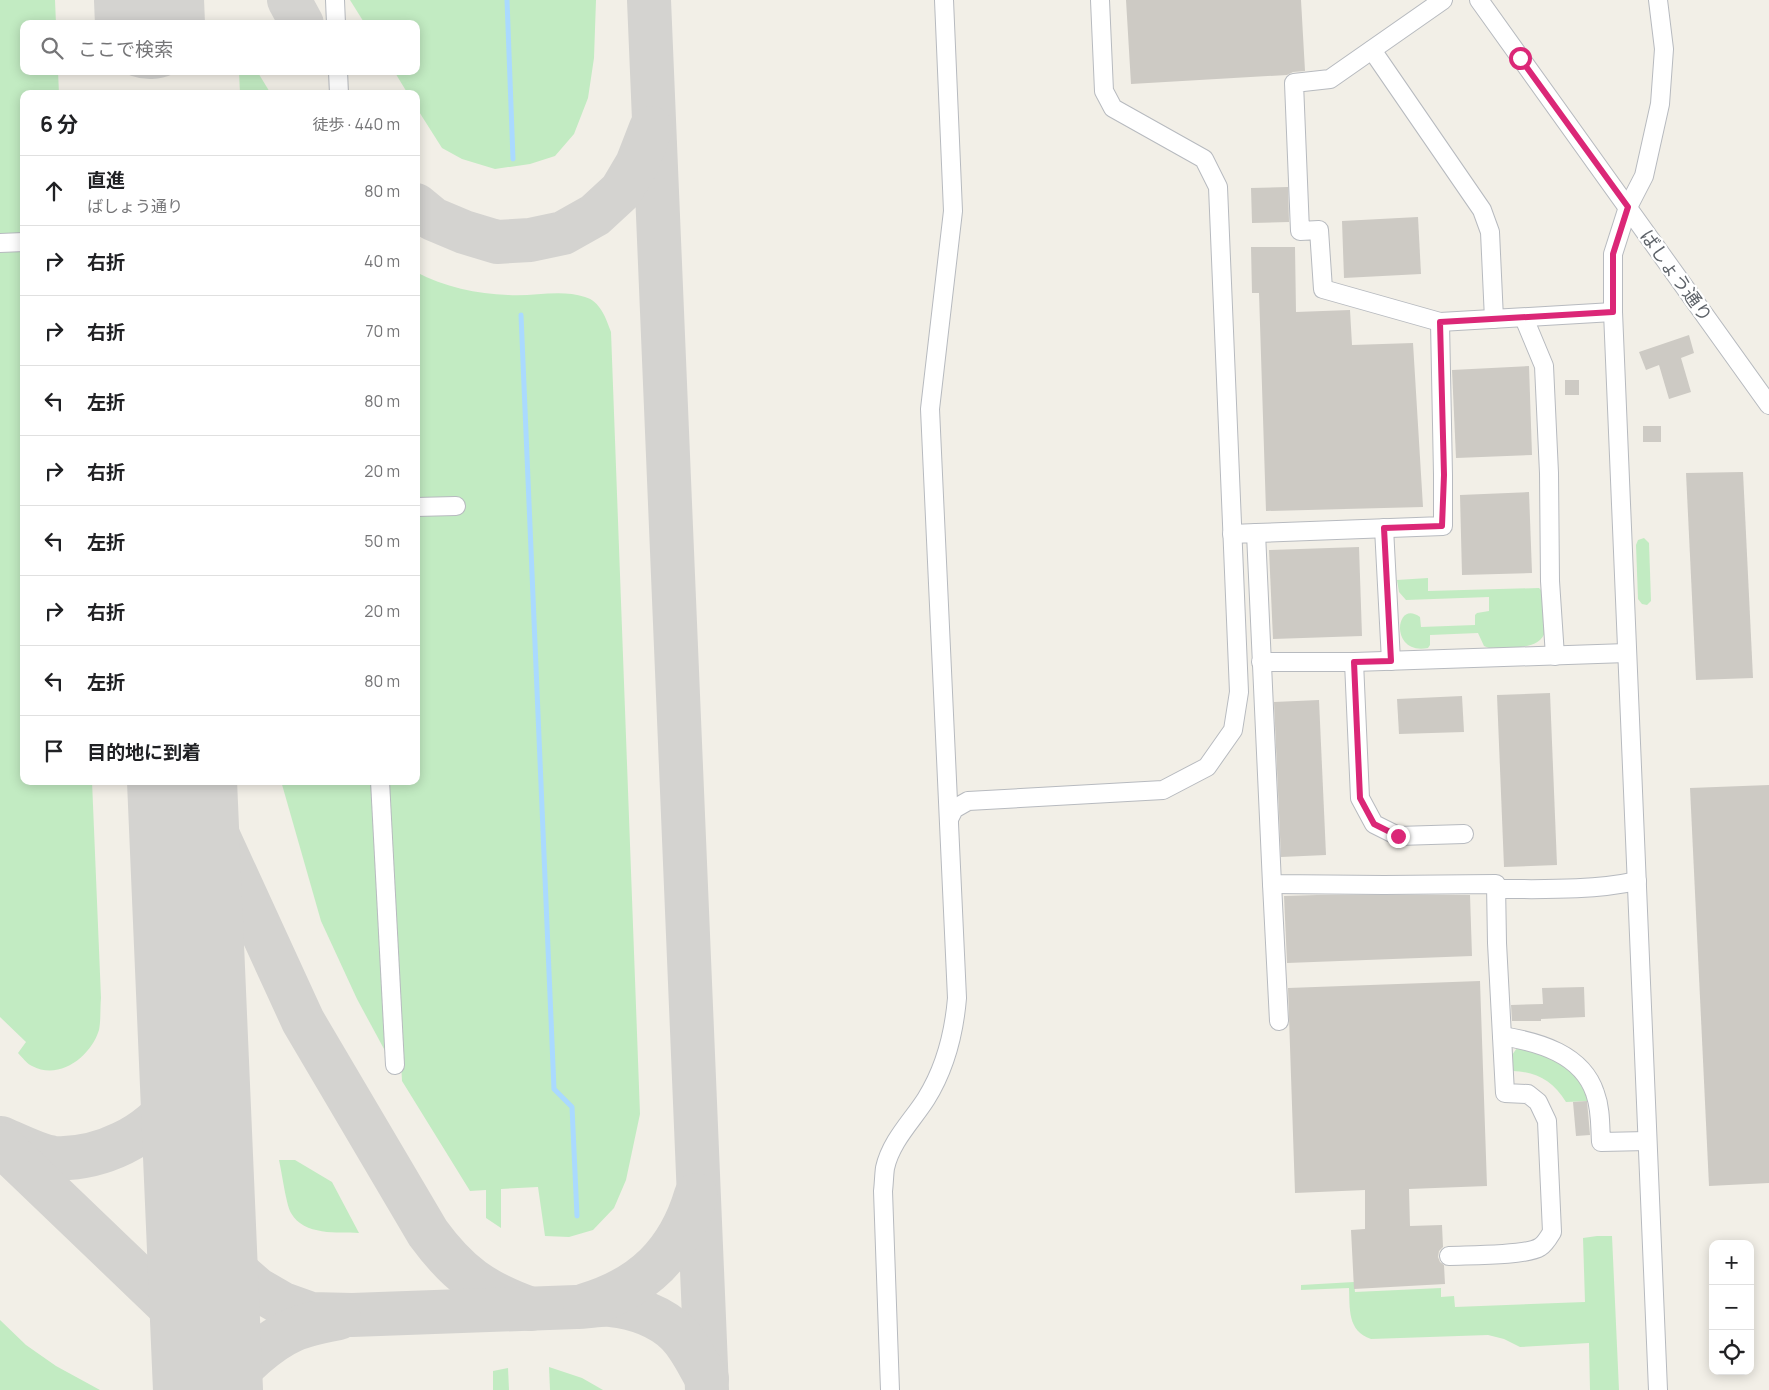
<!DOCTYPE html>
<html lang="ja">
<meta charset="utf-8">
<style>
:root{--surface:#fff;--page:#f2f2f2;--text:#202124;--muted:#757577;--line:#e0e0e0}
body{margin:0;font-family:Manrope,"Noto Sans JP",sans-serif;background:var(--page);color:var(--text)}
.controls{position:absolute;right:15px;bottom:15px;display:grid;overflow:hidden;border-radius:10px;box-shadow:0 2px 12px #0003}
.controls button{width:45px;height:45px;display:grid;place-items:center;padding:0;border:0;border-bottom:1px solid var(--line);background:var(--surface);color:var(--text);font:25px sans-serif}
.stop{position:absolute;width:15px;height:15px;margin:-11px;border:4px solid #db2777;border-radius:50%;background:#fff}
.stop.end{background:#db2777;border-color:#fff;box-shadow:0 1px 5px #0008}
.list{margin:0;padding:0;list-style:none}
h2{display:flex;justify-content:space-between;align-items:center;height:65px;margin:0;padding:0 20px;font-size:21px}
h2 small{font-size:16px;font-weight:400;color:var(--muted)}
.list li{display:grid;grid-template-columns:32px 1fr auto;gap:15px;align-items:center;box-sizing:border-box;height:70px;padding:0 20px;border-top:1px solid var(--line)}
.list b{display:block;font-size:19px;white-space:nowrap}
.list p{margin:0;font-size:16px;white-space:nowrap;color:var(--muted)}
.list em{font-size:16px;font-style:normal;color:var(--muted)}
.icon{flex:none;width:28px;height:28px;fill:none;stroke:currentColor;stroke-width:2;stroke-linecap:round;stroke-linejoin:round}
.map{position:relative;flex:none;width:1769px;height:1390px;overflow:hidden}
.search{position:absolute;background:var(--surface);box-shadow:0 2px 12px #0003;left:20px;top:20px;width:400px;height:55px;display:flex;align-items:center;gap:12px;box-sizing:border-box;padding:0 18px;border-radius:10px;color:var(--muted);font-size:19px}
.panel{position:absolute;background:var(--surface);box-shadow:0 2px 12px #0003;left:20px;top:90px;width:400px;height:695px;border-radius:10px}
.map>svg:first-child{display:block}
.green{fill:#c2ebc2}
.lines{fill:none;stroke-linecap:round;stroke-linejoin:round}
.stream{stroke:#aadaff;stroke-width:5}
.taxiway{stroke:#d4d3d0;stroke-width:44}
.runway{stroke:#d4d3d0;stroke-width:110}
.building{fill:#cdcac4}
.minor-casing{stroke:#b7babf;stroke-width:20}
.minor{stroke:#fff;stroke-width:18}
.route{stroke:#db2777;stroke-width:6}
.labels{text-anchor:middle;stroke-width:4.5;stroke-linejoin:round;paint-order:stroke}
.street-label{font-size:18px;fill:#5e6369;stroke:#fff}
</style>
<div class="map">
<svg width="1769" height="1390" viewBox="0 0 1769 1390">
<rect width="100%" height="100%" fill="#f2efe7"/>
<g class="green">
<polygon points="0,0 55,0 56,24 24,24 24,71 58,71 59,94 24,94 24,237 0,238"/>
<polygon points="350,0 596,0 594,58 588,98 574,134 555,156 530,164 495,169 462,159 442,148 416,107 416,94 408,94 394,71 416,71 416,24 365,24"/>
<polygon points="239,71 257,71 271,94 240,94"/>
<path d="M24 248V781H92L101 998C100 1008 101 1020 99 1030 91 1056 60 1081 32 1066 27 1064 22 1057 18 1053L26 1042 0 1017V249Z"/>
<path d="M416 272C444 287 477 294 508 295 533 297 560 289 585 297 600 301 606 318 611 332L640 1114 626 1180 614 1208 593 1230 569 1237 545 1236 538 1187 501 1189V1228L486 1218V1190L470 1191 402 1081 386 781H416Z"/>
<polygon points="1644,538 1649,543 1651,601 1647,605 1642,604 1638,599 1636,545 1638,540"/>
<path d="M1428 578V591L1539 588 1543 592C1544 604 1547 619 1545 631 1541 652 1505 647 1489 648L1484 646 1478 633 1430 635V645L1428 648C1389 656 1395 598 1420 617L1421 627 1475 625V615L1477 613 1489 611V597L1406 600 1399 592 1397 580Z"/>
<polygon points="281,781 375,781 390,1060 357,999 321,921"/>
<path d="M1517 1048C1539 1049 1566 1062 1579 1080 1584 1086 1586 1093 1589 1101L1566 1102C1553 1081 1537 1072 1513 1071L1512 1055Z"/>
<path d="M279 1160H295L332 1182 359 1233C338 1232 304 1236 291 1213 286 1204 282 1173 279 1160Z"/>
<path d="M1597 1236H1612L1619 1390H1590L1589 1343 1520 1347 1504 1339 1488 1335 1371 1339C1347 1331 1350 1308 1349 1288L1301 1290V1285L1354 1282 1355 1292 1441 1288V1297L1454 1296 1455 1307 1585 1302 1583 1238Z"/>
<polygon points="0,1320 26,1345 56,1366 100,1390 0,1390"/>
<polygon points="549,1367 582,1378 603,1390 550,1390"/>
<polygon points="508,1368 509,1390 493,1390 493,1371"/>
</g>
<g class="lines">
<g class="stream">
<polyline points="507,0 513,159"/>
<polyline points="521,315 554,1089 572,1107 577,1216"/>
</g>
<g class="taxiway">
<polyline points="289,0 302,24"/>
<polyline points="649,0 707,1390"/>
<polyline points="416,205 433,219 464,232 497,242 530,240 563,233 595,215 621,191 637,164 651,128"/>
<path d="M193 781 303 1021 428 1233C458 1274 483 1292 531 1309"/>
<path d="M1 1138C15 1144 41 1157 55 1158 100 1160 150 1136 175 1099 182 1089 188 1077 194 1066"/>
<polyline points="0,1144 168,1305 207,1353"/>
<path d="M201 1226 235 1270 257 1289 283 1304 311 1314 352 1315 576 1307C588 1307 600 1304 611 1305 634 1307 662 1317 678 1334 690 1346 698 1364 707 1379"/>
<path d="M585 1305C643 1288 679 1253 696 1195"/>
<path d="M223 1390C240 1367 268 1341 293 1330 307 1324 324 1321 339 1318"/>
</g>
<g class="runway">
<polyline points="149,0 150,24"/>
<polyline points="182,781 208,1390"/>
</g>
</g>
<g class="building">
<polygon points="1126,0 1301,0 1305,71 1293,72 1287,75 1131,84"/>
<polygon points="1288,187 1289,222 1252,223 1251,188"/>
<polygon points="1418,217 1421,274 1344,278 1342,221"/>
<polygon points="1251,247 1295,247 1296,312 1350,310 1352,345 1413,343 1423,507 1266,511 1259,293 1252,293"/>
<polygon points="1689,335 1694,353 1681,358 1691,392 1669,399 1659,365 1646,370 1639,352"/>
<polygon points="1529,366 1532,455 1456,458 1452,370"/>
<rect x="1565" y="380" width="14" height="15"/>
<rect x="1643" y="426" width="18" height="16"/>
<polygon points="1743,472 1753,678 1696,680 1686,473"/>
<polygon points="1529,492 1532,573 1462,575 1460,495"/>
<polygon points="1359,547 1362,636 1273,639 1269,550"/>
<polygon points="1550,693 1557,865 1504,867 1497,695"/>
<polygon points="1462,696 1464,732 1399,734 1397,699"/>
<polygon points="1319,700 1326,855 1281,857 1274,702"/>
<polygon points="1769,785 1769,1183 1709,1186 1690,788"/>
<polygon points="1317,895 1470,895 1472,956 1287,963 1284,896"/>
<polygon points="1480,981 1487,1186 1409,1189 1410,1226 1442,1225 1443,1247 1439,1251 1438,1257 1440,1262 1444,1265 1445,1284 1354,1289 1351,1230 1365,1229 1365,1190 1295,1193 1288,988"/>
<polygon points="1584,987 1585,1017 1541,1019 1541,1021 1512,1021 1511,1005 1543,1004 1542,988"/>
<polygon points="1587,1101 1590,1135 1576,1136 1573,1102"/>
</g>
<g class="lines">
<defs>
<g id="minor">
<polyline points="335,0 336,24"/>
<polyline points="1443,0 1330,79 1294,83 1300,231 1319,230 1323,289 1440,322 1613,312"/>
<polyline points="1479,0 1769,405"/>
<polyline points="1372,50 1482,210 1490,232 1494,319"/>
<polyline points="338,71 339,94"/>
<polyline points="0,243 24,242"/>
<polyline points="1524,318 1544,366 1549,473 1550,581 1555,656"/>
<polyline points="416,507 456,506"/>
<polyline points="1384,528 1391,661"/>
<polyline points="1256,533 1443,526 1443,475 1440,322"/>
<path d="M1232 534 1256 533 1272 884 1384 885 1496 884 1497 943 1505 1093 1528 1094 1538 1102 1547 1121 1552 1232C1549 1237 1545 1244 1540 1247 1526 1256 1468 1255 1449 1256"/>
<polyline points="1261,662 1354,662 1627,653"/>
<polyline points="1354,662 1360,798 1374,824 1398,836 1464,834"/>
<polyline points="380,781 395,1065"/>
<polyline points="949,819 954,809 968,801 1163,790 1207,767 1233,730 1239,692 1218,187 1204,159 1113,108 1104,91 1100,0"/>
<polyline points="1272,884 1279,1021"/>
<path d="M1496 889C1542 889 1591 891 1637 881"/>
<path d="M1502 1036C1539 1042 1582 1054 1595 1093 1601 1109 1600 1126 1601 1142L1647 1141"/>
<path d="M890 1390 883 1191C884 1183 884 1175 885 1168 891 1141 912 1121 926 1099 946 1067 954 1034 957 998L930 409 953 211 944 0"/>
<polyline points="1658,1390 1613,312 1613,254 1628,207 1644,176 1660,104 1664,49 1658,0"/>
</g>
</defs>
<use href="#minor" class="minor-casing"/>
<use href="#minor" class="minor"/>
</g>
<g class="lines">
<polyline class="route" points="1398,836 1374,824 1360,798 1354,662 1391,661 1384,528 1442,526 1444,475 1440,322 1613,312 1613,254 1628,207 1520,58"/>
</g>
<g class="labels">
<g class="street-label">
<text transform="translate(1676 276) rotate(54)" y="6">ばしょう通り</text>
</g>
</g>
</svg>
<div class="controls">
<button>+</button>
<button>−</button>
<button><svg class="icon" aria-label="locate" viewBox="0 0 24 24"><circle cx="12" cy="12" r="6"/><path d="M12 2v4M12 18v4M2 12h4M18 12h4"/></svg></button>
</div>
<div class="stop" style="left:1520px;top:58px"></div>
<div class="stop end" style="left:1398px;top:836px"></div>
<div class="search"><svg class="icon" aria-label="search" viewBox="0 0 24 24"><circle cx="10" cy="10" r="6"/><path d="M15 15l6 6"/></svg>ここで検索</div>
<section class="panel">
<h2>6 分<small>徒歩 · 440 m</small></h2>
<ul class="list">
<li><svg class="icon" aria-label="ahead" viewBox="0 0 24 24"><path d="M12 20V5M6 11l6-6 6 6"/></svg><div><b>直進</b><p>ばしょう通り</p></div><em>80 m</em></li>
<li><svg class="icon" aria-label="right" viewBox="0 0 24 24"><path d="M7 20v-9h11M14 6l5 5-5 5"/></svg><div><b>右折</b></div><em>40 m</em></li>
<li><svg class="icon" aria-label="right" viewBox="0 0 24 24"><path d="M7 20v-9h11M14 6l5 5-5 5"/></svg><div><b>右折</b></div><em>70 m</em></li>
<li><svg class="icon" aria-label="left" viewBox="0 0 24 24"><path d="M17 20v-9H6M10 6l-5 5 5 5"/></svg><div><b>左折</b></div><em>80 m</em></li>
<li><svg class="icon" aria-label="right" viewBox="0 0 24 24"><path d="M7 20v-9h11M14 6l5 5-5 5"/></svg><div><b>右折</b></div><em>20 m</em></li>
<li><svg class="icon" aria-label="left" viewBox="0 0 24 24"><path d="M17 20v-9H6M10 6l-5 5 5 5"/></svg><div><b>左折</b></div><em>50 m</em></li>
<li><svg class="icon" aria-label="right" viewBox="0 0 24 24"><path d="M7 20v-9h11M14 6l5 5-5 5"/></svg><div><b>右折</b></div><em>20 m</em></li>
<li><svg class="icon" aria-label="left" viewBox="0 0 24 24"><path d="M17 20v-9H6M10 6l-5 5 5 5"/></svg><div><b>左折</b></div><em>80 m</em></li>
<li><svg class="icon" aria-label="arrive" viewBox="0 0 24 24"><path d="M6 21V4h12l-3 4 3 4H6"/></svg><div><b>目的地に到着</b></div></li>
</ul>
</section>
</div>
